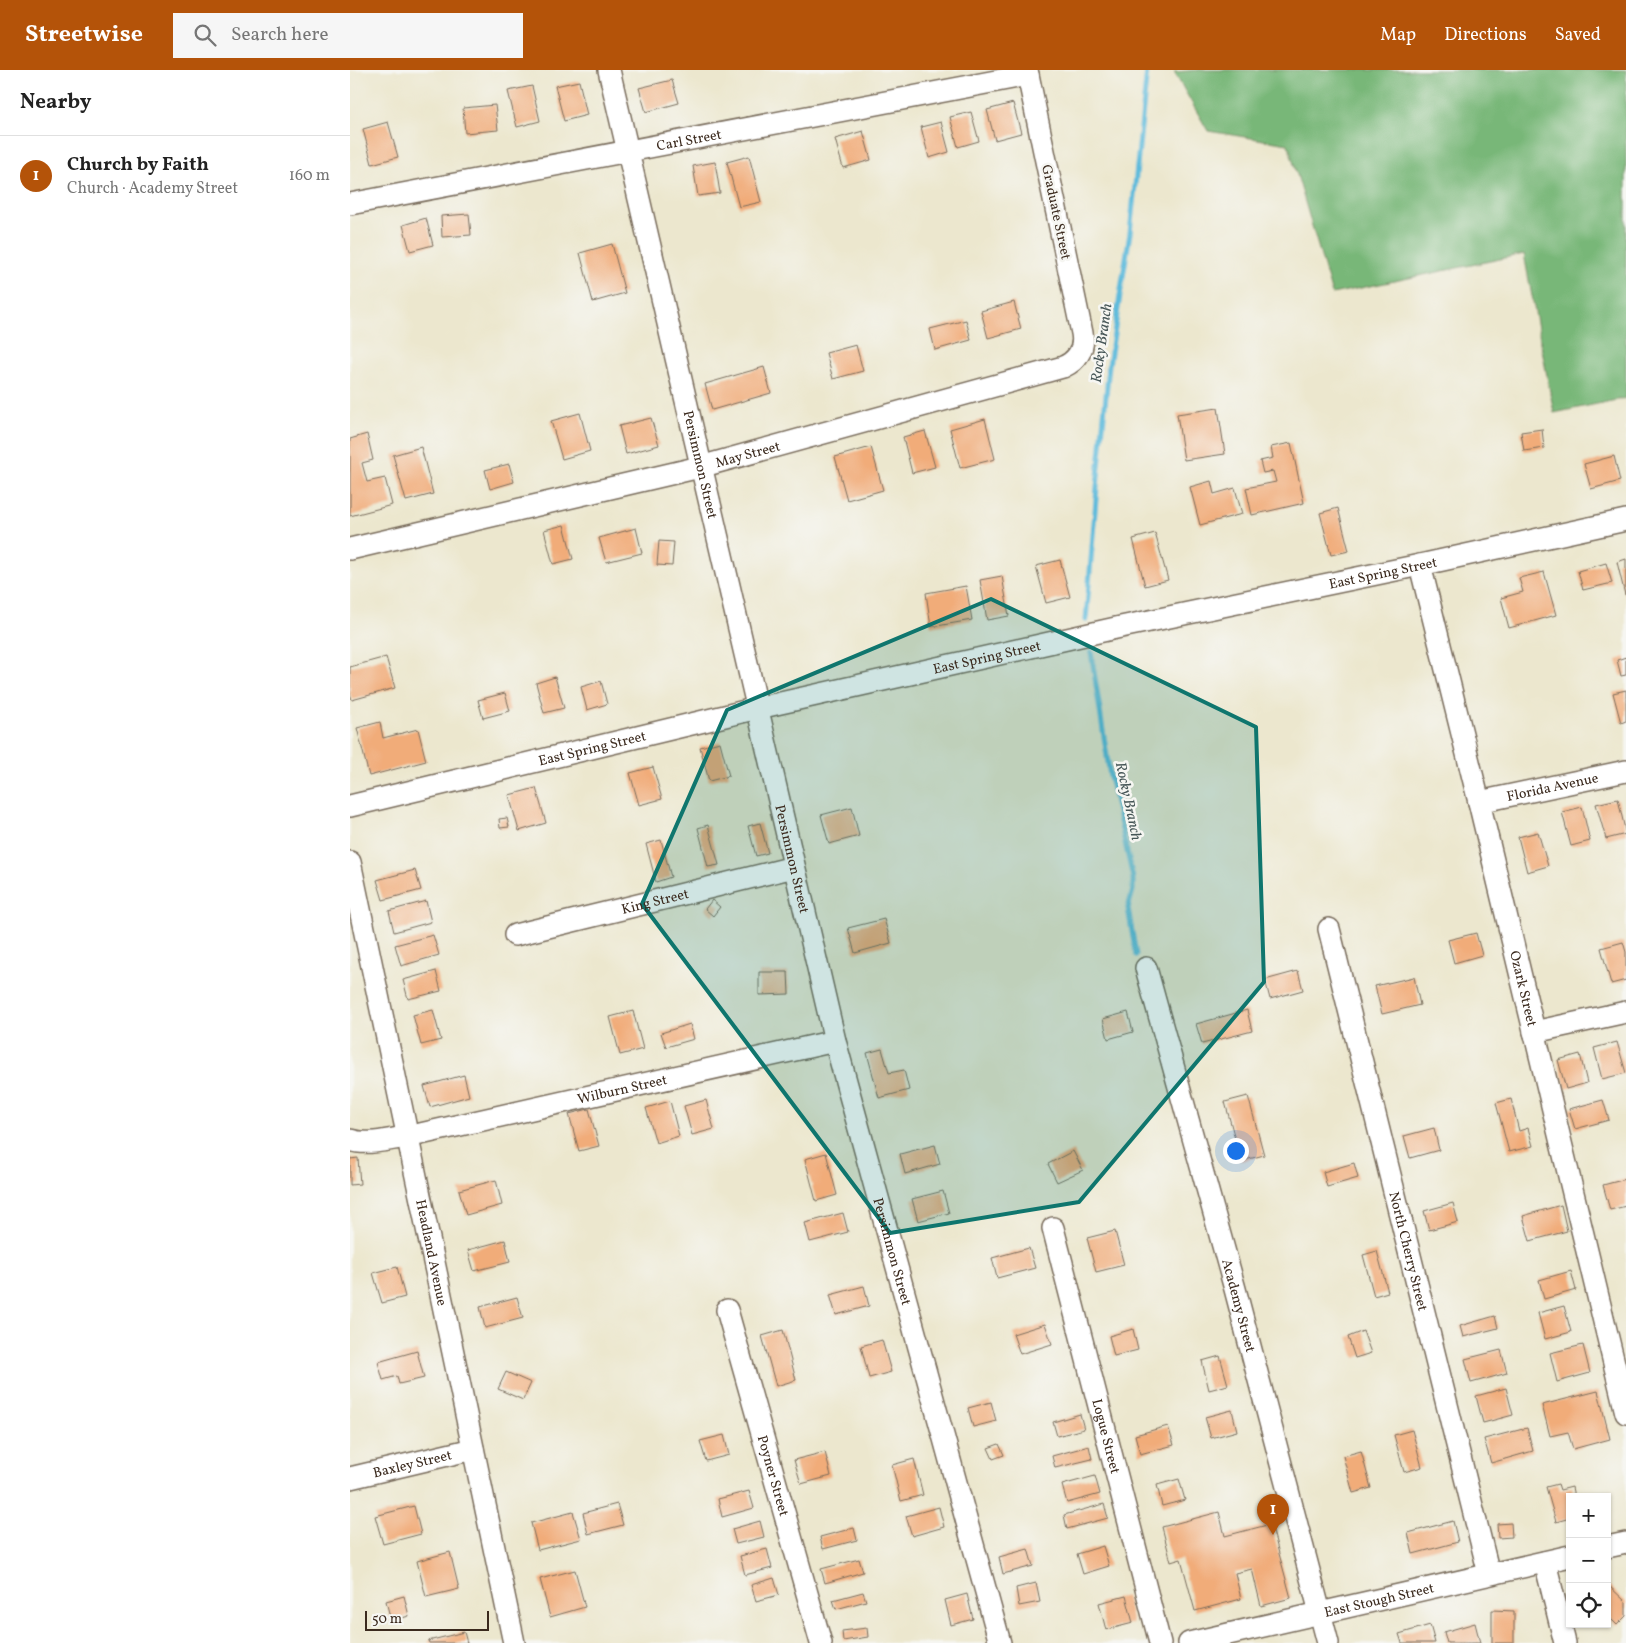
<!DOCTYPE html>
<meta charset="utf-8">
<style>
:root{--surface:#fff;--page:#f6f6f6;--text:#222;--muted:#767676;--line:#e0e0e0;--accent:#b45309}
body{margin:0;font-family:Vollkorn,serif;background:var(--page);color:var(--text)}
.controls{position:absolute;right:15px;bottom:15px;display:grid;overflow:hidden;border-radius:0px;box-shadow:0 1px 4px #0004}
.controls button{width:45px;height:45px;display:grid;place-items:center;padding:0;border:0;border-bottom:1px solid var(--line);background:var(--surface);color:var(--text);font:25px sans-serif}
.scale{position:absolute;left:15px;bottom:12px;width:124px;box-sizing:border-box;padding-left:5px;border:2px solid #3b2a1e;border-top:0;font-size:14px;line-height:18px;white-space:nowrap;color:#3b2a1e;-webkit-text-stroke:4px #f6f6f2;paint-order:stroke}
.you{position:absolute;left:885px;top:1080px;width:18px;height:18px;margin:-12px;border:4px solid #fff;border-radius:50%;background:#1a73e8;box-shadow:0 0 0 8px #1a73e833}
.badge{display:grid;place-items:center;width:32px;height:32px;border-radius:50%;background:var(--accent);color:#fff;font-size:16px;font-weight:700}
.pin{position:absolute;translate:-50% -41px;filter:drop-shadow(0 1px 2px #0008)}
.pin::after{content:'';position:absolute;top:26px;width:18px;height:15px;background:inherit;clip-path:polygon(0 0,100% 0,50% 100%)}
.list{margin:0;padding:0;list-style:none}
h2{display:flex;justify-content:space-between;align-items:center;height:65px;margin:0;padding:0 20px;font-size:21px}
h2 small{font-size:16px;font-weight:400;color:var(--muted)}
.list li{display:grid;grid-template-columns:32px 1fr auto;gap:15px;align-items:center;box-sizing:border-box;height:80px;padding:0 20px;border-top:1px solid var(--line)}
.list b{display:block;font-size:19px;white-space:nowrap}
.list p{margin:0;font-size:16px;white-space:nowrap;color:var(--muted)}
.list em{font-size:16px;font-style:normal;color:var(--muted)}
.icon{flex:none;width:28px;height:28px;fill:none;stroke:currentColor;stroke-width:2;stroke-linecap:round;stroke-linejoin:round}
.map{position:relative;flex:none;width:1276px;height:1573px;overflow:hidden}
header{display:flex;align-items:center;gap:30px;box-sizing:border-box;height:70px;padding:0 25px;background:var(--accent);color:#fff}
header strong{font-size:24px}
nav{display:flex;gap:28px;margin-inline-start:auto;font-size:18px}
.search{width:350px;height:45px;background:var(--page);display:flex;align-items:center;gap:12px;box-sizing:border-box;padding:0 18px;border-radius:0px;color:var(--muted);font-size:19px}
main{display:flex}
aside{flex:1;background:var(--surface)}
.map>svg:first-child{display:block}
.forest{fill:#78b778;stroke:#5a704b}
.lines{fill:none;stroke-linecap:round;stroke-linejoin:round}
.stream{stroke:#5ebbdc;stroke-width:5}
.building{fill:#f1ac79}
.minor-casing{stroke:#796c5c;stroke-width:24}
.minor{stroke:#fff;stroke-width:21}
.marked{fill:#0f766e;fill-opacity:0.2;stroke:#0f766e;stroke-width:4;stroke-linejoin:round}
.labels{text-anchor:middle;stroke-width:5;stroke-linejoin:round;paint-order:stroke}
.street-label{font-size:14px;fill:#3b2a1e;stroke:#f6f6f2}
.water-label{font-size:15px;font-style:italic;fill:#465657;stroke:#f6f6f2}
</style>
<header>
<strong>Streetwise</strong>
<div class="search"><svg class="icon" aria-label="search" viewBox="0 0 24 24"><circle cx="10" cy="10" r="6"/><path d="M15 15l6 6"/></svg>Search here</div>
<nav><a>Map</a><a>Directions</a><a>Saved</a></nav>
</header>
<main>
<aside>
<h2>Nearby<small></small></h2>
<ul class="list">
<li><span class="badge">1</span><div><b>Church by Faith</b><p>Church · Academy Street</p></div><em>160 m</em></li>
</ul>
</aside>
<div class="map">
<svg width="1276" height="1573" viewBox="0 0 1276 1573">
<rect width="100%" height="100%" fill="#f6f6f2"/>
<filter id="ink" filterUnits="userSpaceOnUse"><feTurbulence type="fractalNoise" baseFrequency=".02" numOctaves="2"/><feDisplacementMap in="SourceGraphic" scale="10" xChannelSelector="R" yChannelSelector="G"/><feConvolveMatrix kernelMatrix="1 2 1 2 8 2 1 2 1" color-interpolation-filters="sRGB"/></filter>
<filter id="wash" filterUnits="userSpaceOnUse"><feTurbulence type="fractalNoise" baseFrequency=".0096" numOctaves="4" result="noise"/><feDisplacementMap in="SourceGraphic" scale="20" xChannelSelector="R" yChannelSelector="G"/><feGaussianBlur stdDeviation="1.12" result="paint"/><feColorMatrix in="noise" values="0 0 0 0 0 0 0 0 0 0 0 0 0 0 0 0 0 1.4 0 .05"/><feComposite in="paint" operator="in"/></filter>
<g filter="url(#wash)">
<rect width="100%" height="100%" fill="#ece7ce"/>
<polygon class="forest" points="850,0 1276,0 1276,328 1204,343 1174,184 982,224 938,74 858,61 824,2"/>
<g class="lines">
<g class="stream">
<polyline points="736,550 747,417 759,295 780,163 797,0"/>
<polyline points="741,582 760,706 783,808 783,820 778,838 786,885"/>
</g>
</g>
<g id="blocks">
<g class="building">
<polygon points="322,10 329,33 296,42 289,18"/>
<polygon points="229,11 237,45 214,51 205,16"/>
<polygon points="182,16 190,51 167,57 158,21"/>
<polygon points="663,33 671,63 645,70 637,40"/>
<polygon points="145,35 148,60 115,63 113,38"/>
<polygon points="621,42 629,71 608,77 600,47"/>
<polygon points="38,52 48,87 22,94 13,59"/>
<polygon points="591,52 599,82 579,88 571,57"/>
<polygon points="513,61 521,90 493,98 485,69"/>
<polygon points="399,86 411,132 389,137 377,92"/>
<polygon points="365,92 370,123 348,126 343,96"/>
<polygon points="119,144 121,165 92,167 91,146"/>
<polygon points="76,148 83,175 60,181 53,155"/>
<polygon points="262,174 275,223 243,232 230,183"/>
<polygon points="664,232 671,259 638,268 631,241"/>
<polygon points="616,250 621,270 585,280 580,259"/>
<polygon points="506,275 513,301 483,309 476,283"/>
<polygon points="414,297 421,323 362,340 355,314"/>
<polygon points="868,338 875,384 834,390 827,344"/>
<polygon points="230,343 240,381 212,389 201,351"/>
<polygon points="301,348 309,375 276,384 269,356"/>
<polygon points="635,349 645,389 610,398 600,359"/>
<polygon points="1192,359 1194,378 1174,381 1171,362"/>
<polygon points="575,361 585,397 562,403 553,367"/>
<polygon points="17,364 23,390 12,393 17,412 35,408 42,435 0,446 0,369"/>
<polygon points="941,373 954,433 902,445 896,418 926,412 923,401 913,403 910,391 923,388 921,377"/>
<polygon points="71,377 83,424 56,431 43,385"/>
<polygon points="521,377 533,420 497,430 485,387"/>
<polygon points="1264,386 1270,411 1241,419 1234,394"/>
<polygon points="159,394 164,412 140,419 135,400"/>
<polygon points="861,411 864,424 885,418 892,444 850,455 840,417"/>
<polygon points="988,438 999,481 981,485 970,443"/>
<polygon points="214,455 223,489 203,494 194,460"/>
<polygon points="286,458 292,483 256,492 249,468"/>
<polygon points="805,463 818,510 795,516 783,469"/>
<polygon points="309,471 324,472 322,496 307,495"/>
<polygon points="1276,489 1276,525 1275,525 1267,492"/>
<polygon points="710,490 720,527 696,533 686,496"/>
<polygon points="1256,493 1262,513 1233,520 1228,501"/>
<polygon points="1194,502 1206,545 1159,558 1151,528 1173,522 1169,508"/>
<polygon points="652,506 659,546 637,550 630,510"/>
<polygon points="616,516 622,550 581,557 576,523"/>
<polygon points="36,587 45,618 2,630 0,623 0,597"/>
<polygon points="1276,587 1276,605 1271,606 1267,590"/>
<polygon points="205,607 214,638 194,643 186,613"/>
<polygon points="251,611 257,634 237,640 231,617"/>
<polygon points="1276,620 1276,651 1271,653 1263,623"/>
<polygon points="155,623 160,641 133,648 128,630"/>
<polygon points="30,652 33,668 68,659 76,691 19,706 7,658"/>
<polygon points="370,672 379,706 359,711 350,677"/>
<polygon points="303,697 312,729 289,735 280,703"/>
<polygon points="186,718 196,753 169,761 159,725"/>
<polygon points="1268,729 1276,764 1256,769 1246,734"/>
<polygon points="502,737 509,766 479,774 471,745"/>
<polygon points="1232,737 1240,771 1221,776 1212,742"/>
<polygon points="157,748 159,757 150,758 149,749"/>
<polygon points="410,753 418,783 406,786 398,756"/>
<polygon points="358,755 369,795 358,797 348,758"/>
<polygon points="1188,762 1198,796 1177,802 1168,767"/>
<polygon points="311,770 321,807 306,812 296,774"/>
<polygon points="65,800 71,820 33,830 27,810"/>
<polygon points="362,830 370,837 363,846 355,839"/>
<polygon points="76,831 81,852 44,862 39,841"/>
<polygon points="534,849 541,873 505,883 498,858"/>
<polygon points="1126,863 1132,885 1104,893 1098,870"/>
<polygon points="83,865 89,885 51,896 45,875"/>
<polygon points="1273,872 1276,882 1276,910 1261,914 1251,878"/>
<polygon points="86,901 91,921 58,929 53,910"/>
<polygon points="948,901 953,920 920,929 915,910"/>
<polygon points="409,902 438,902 439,924 409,925"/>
<polygon points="1064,907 1070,935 1032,944 1025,916"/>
<polygon points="83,940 91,970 71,975 63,945"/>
<polygon points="897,940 902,961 852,974 846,954"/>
<polygon points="283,941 293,979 270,985 260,947"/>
<polygon points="778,942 783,962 758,969 753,949"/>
<polygon points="340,954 344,969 316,977 311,963"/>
<polygon points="1267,972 1276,1003 1252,1009 1244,978"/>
<polygon points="532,979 539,1003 554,1000 559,1020 529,1028 517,983"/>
<polygon points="1230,984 1237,1013 1216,1019 1208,990"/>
<polygon points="114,1005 119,1026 80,1037 74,1016"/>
<polygon points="898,1026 914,1085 891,1091 875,1032"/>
<polygon points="1161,1029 1169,1061 1178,1058 1183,1076 1159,1082 1146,1033"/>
<polygon points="356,1030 364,1059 342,1065 334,1036"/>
<polygon points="1253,1030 1259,1050 1225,1059 1219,1039"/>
<polygon points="320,1031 329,1066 306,1073 296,1038"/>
<polygon points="239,1039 249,1076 229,1081 219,1044"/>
<polygon points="1084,1058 1089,1080 1060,1088 1054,1066"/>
<polygon points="585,1075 590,1094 555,1104 550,1084"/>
<polygon points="723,1081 733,1100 707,1112 698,1094"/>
<polygon points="476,1083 487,1125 466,1131 455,1089"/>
<polygon points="8,1088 10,1114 0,1115 0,1089"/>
<polygon points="1004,1093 1008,1108 977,1117 973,1102"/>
<polygon points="1276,1109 1276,1136 1260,1140 1253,1115"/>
<polygon points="146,1110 152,1135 116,1145 109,1120"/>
<polygon points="593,1121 599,1143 568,1151 562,1129"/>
<polygon points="1103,1133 1108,1152 1079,1160 1074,1141"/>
<polygon points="1211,1135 1217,1161 1180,1171 1173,1146"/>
<polygon points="493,1143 498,1162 460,1172 455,1153"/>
<polygon points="765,1161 774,1195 746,1202 737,1168"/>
<polygon points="155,1170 160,1192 124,1201 118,1180"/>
<polygon points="679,1178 685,1198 647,1208 642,1188"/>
<polygon points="1027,1181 1038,1222 1024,1226 1013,1185"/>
<polygon points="47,1197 55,1227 32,1233 23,1203"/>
<polygon points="1221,1201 1226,1220 1194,1229 1189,1210"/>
<polygon points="514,1216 519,1236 486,1245 480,1225"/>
<polygon points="167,1227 173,1248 135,1258 130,1237"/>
<polygon points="1214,1236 1221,1262 1195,1269 1188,1243"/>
<polygon points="1145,1246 1148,1258 1113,1267 1110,1256"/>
<polygon points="695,1254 702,1274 670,1284 663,1264"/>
<polygon points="783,1259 788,1280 764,1286 759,1266"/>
<polygon points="433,1260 446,1310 426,1316 412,1266"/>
<polygon points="1013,1261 1021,1283 1005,1288 998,1267"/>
<polygon points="532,1270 541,1302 519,1308 511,1276"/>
<polygon points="1233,1275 1240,1303 1207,1312 1200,1283"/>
<polygon points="1151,1280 1157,1303 1121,1313 1115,1289"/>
<polygon points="67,1281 74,1308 49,1314 47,1306 33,1310 28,1292"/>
<polygon points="870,1286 878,1315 859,1320 852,1291"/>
<polygon points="156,1302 181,1313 173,1330 148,1319"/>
<polygon points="1156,1318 1163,1345 1133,1353 1126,1326"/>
<polygon points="1248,1321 1260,1369 1223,1379 1218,1362 1200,1366 1192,1335"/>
<polygon points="641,1332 646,1351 623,1357 618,1338"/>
<polygon points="882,1340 887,1361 861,1368 855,1347"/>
<polygon points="730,1344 734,1359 707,1366 703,1352"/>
<polygon points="818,1356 824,1375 790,1384 785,1365"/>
<polygon points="1177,1358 1183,1381 1141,1393 1134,1369"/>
<polygon points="1062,1360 1072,1397 1054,1402 1044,1365"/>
<polygon points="374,1365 379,1385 356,1391 350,1371"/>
<polygon points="649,1374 654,1385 643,1389 638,1378"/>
<polygon points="739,1376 742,1389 705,1398 702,1386"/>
<polygon points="1011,1381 1021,1418 1003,1423 993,1386"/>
<polygon points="475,1382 481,1406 451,1414 444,1390"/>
<polygon points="564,1389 573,1425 551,1431 542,1395"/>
<polygon points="745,1406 750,1424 717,1433 712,1415"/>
<polygon points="829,1409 835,1430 812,1436 807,1415"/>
<polygon points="1208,1414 1210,1420 1222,1417 1224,1427 1220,1427 1220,1448 1206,1452 1196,1417"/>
<polygon points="399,1421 404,1438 372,1447 368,1429"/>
<polygon points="267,1434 273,1455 238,1464 233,1443"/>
<polygon points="754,1434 758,1448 717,1459 714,1445"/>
<polygon points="64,1436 71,1464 33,1474 25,1446"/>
<polygon points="589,1437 594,1457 562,1466 556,1446"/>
<polygon points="223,1442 231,1469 188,1480 181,1453"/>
<polygon points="869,1442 875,1466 921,1454 941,1528 911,1536 902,1499 885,1503 891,1529 845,1541 831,1489 821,1492 812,1457"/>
<polygon points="410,1451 414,1467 386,1474 382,1459"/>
<polygon points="1103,1451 1108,1472 1063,1484 1058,1463"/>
<polygon points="1161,1453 1162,1467 1148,1468 1147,1454"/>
<polygon points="504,1458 507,1470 473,1479 470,1467"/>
<polygon points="753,1476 759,1496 733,1504 727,1484"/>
<polygon points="417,1479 422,1498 395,1505 390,1486"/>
<polygon points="678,1479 683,1496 653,1504 649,1487"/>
<polygon points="100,1482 109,1519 76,1527 67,1491"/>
<polygon points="509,1489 513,1502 475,1513 471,1499"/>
<polygon points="225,1500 235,1537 200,1547 190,1509"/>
<polygon points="424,1508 429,1525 406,1531 401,1515"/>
<polygon points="686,1513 690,1532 669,1536 666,1518"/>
<polygon points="1257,1514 1276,1532 1276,1546 1267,1555 1257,1545"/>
<polygon points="513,1522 516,1531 486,1539 483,1530"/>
<polygon points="617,1524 623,1549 601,1555 595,1530"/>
<polygon points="54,1526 59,1546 41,1551 36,1531"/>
<polygon points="776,1526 783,1553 756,1560 749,1533"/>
<polygon points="1142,1540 1164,1541 1164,1573 1142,1573"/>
<polygon points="1125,1553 1130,1573 1097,1573 1094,1562"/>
<polygon points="1080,1555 1085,1573 1052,1573 1049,1564"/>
<polygon points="517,1558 518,1567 493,1571 492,1561"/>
<polygon points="114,1562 117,1573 79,1573 78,1571"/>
</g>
</g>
</g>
<g filter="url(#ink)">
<use href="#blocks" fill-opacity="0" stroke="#796c5c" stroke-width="1"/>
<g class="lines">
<defs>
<g id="minor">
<path id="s1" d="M259 0 485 971 650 1573"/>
<path id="s2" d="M0 134 678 5"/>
<path id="s3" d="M0 479 350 397 713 297C727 291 735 279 732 263L677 0"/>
<path id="s4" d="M1070 495 1129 732 1276 1343"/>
<path id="s5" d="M1129 732 1276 701"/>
<path id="s6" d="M0 736 408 638 766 558 1070 495 1276 450"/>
<path id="s7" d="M0 792 164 1573"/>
<path id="s8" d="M979 859 1139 1504"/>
<path id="s9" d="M165 865 444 797"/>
<path id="s10" d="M796 898 885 1219 978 1573"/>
<polyline points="1184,962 1276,942"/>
<path id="s11" d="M0 1070C18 1076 39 1069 57 1067L485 971"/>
<path id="s12" d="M703 1158 810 1573"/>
<path id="s13" d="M377 1240 471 1573"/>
<path id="s14" d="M0 1408 123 1379"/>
<polyline points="1257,1477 1276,1473"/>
<polyline points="1195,1492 1215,1573"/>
<path id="s15" d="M839 1573 1220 1486"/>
</g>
</defs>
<use href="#minor" class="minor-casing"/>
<use href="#minor" class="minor"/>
</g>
</g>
<path class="marked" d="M641 529 906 657 914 912 729 1132 540 1163 292 834 377 640Z"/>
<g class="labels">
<g class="street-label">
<text dy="5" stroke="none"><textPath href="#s2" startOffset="345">Carl Street</textPath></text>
<text transform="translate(707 142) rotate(78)" y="5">Graduate Street</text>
<text dy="5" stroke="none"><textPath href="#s3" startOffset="409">May Street</textPath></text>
<text dy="5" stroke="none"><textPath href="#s1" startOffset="405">Persimmon Street</textPath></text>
<text dy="5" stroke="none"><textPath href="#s6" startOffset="1059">East Spring Street</textPath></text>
<text dy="5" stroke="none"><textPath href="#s6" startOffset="654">East Spring Street</textPath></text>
<text dy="5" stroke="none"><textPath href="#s6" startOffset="249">East Spring Street</textPath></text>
<text dy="5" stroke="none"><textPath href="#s5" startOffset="75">Florida Avenue</textPath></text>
<text dy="5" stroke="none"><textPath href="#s1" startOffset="810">Persimmon Street</textPath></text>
<text dy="5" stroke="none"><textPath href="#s9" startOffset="144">King Street</textPath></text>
<text dy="5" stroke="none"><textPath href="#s4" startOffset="436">Ozark Street</textPath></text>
<text dy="5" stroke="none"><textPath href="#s11" startOffset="278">Wilburn Street</textPath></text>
<text dy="5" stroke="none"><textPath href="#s7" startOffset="399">Headland Avenue</textPath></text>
<text dy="5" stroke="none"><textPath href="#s1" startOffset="1215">Persimmon Street</textPath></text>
<text dy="5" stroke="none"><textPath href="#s8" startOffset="332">North Cherry Street</textPath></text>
<text dy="5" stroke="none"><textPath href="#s10" startOffset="350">Academy Street</textPath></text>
<text dy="5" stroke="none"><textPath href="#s12" startOffset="215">Logue Street</textPath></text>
<text dy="5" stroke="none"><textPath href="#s14" startOffset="64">Baxley Street</textPath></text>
<text dy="5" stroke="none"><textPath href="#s13" startOffset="172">Poyner Street</textPath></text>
<text dy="5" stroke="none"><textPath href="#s15" startOffset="195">East Stough Street</textPath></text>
</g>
<g class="water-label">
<text transform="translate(751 273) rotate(-82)" y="5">Rocky Branch</text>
<text transform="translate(779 731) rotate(78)" y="5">Rocky Branch</text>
</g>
</g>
</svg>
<div class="controls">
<button>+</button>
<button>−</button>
<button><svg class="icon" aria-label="locate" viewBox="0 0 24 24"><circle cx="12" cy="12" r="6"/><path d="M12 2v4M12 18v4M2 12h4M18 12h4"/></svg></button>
</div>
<div class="scale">50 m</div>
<div class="you"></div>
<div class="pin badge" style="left:923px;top:1465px">1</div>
</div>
</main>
